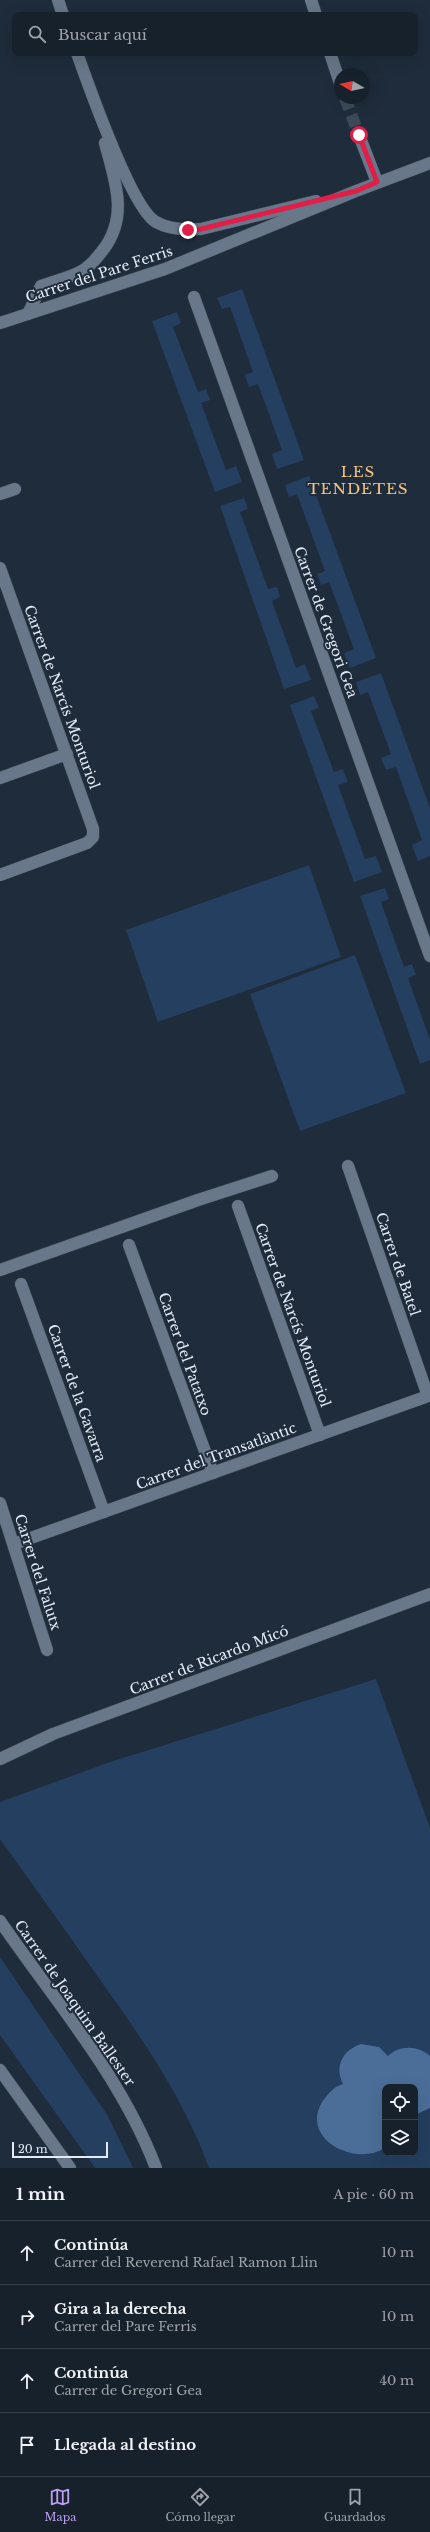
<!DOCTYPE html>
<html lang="es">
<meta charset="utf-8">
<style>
:root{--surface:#17212c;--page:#202934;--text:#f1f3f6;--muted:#9ea3a9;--line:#363e48;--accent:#bca0f2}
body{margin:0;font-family:"Libre Baskerville",serif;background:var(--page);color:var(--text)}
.controls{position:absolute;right:12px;bottom:12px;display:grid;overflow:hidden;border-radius:8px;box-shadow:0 4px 16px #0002}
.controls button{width:36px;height:36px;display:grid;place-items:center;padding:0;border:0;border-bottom:1px solid var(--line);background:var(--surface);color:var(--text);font:20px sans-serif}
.compass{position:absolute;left:334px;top:68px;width:36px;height:36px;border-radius:50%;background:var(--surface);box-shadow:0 4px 16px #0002;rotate:279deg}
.scale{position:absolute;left:12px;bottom:10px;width:96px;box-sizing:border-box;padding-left:4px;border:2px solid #e3ebf6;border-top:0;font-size:11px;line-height:14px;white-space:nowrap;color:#e3ebf6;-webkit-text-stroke:3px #1f2c3b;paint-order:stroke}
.stop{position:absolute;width:12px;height:12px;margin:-9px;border:3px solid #e11d48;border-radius:50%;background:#fff}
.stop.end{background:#e11d48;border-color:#fff;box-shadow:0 1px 4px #0008}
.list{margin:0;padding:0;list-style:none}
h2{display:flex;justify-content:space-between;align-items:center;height:52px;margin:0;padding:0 16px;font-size:17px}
h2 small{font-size:13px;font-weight:400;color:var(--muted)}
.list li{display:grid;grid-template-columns:26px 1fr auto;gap:12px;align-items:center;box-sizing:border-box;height:64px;padding:0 16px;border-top:1px solid var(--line)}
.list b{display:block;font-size:15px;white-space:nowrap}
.list p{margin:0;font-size:13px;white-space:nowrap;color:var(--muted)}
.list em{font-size:13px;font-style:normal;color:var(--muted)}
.icon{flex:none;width:22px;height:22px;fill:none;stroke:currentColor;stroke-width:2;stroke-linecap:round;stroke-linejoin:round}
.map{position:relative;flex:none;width:430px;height:2168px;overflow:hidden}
.search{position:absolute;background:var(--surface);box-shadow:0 4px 16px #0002;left:12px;right:12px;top:12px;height:44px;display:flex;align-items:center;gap:10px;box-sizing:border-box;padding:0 14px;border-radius:8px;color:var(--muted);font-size:15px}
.sheet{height:308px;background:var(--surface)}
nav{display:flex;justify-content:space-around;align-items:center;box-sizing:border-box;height:56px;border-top:1px solid var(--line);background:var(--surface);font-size:11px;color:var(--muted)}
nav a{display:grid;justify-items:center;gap:2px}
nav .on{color:var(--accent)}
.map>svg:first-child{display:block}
.green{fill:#243f5f;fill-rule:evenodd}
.water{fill:#4b6e98}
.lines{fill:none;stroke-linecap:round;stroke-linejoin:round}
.minor-tunnel{stroke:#3c4957;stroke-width:12;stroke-dasharray:12 6;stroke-linecap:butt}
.pedestrian-casing{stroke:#3d4855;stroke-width:13}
.minor-casing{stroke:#3d4855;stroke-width:13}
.tertiary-casing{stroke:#3d4855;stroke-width:13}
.pedestrian{stroke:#687789;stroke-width:12}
.minor{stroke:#687789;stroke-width:12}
.tertiary{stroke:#687789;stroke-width:12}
.route{stroke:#e11d48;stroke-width:5}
.labels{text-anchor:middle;stroke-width:4;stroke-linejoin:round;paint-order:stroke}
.street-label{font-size:14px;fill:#e3ebf6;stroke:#1f2c3b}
.neighbourhood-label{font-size:15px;letter-spacing:1px;fill:#f4c381;stroke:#1f2c3b}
</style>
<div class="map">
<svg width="430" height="2168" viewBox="0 0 430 2168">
<rect width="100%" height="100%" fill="#1f2c3b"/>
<g class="green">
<polygon points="242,289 304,460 277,469 272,454 282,450 258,384 249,387 245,375 253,372 230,307 222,309 217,298"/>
<polygon points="177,312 181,323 173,327 198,392 206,389 210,400 201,403 226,470 236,466 242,482 215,492 152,321"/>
<polygon points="309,476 376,658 350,668 344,653 354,649 329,582 321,585 317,574 325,571 297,494 289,497 285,485"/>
<polygon points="244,498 248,509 240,512 268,589 277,587 280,597 272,601 296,668 305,664 311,680 284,689 220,506"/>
<polygon points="381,673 430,808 430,856 418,861 412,845 422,840 396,767 386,770 381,758 391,754 368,692 360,695 356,682"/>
<polygon points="314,696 319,708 311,711 334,772 343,769 348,782 338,785 365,859 376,856 382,872 354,882 290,705"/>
<polygon points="309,865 341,957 158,1022 126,930"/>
<polygon points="385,888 389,899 381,902 404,967 412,964 416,975 408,978 430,1040 430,1060 420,1064 360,896"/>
<polygon points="355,955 406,1093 300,1131 250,994"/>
<path d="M376 1679 430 1828V2168H209C184 2098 141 2037 98 1977 66 1931 33 1885 0 1839V1802L110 1762ZM385 2087H415V2153H385Z"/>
<polygon points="0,1957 108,2116 133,2168 95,2168 0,2035"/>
</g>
<path class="water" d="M361 2044 379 2047 388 2056C399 2045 418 2045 430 2056V2108L415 2115V2087H385V2148C353 2168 296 2136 325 2098 330 2092 335 2086 343 2084 334 2066 343 2050 361 2044Z"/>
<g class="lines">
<polyline class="minor-tunnel" points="345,98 359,135"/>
<defs>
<g id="pedestrian">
<polyline points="194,297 430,956"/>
<polyline points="238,1206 320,1435"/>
<polyline points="129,1245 213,1473"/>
<polyline points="21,1284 104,1512"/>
<polyline points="0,1503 47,1650"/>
<polyline points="14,1544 428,1396 348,1166"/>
</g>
<g id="minor">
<polyline points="311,0 316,15"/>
<polyline points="330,53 340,83"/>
<polyline points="359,135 377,182"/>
<polyline points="0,494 15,489"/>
<polyline points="0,568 93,829 93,837 87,843 0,875"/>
<polyline points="0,778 67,754"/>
<polyline points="0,1270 198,1200 272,1176"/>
</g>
<g id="tertiary">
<polyline points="58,0 63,15"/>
<path d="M77 53C88 84 132 209 156 222 168 229 187 230 201 229L316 201"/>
<path d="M28 314 41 286C53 282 67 278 78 273 89 268 96 259 103 250 129 216 115 181 105 143"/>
<polyline points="0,323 165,269 356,191 430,163"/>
<polyline points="0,1759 53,1734 430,1594"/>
<path d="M0 1921C55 2001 121 2076 156 2168"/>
<polyline points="0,2070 70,2168"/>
</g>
</defs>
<use href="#pedestrian" class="pedestrian-casing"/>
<use href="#minor" class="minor-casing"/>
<use href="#tertiary" class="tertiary-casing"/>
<use href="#pedestrian" class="pedestrian"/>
<use href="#minor" class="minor"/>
<use href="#tertiary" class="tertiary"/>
</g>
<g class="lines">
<polyline class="route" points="188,230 201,229 356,191 377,182 359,135"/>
</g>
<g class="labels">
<g class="street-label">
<text transform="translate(99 274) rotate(-18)" y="5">Carrer del Pare Ferris</text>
<text transform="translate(326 622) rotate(70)" y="5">Carrer de Gregori Gea</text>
<text transform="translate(62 697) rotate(70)" y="5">Carrer de Narcís Monturiol</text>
<text transform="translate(398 1264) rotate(71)" y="5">Carrer de Batel</text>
<text transform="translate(293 1315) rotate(70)" y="5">Carrer de Narcís Monturiol</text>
<text transform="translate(185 1354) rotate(70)" y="5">Carrer del Patatxo</text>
<text transform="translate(77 1393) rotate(70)" y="5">Carrer de la Gavarra</text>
<text transform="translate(216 1456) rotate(-20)" y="5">Carrer del Transatlàntic</text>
<text transform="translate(38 1572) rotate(72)" y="5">Carrer del Falutx</text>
<text transform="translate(209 1660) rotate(-21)" y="5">Carrer de Ricardo Micó</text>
<text transform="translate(75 2003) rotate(55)" y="5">Carrer de Joaquim Ballester</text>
</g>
<g class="neighbourhood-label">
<text x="358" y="477">LES<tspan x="358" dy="17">TENDETES</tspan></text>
</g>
</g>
</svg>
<div class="controls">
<button><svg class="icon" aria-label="locate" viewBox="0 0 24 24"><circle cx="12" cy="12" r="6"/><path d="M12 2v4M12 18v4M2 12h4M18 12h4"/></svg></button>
<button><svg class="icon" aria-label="layers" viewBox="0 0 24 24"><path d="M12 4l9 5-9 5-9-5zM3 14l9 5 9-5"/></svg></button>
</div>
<svg class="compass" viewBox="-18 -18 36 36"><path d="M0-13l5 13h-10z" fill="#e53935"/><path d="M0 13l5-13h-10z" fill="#9ea3a9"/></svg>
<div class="scale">20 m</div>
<div class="stop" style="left:359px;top:135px"></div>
<div class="stop end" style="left:188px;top:230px"></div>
<div class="search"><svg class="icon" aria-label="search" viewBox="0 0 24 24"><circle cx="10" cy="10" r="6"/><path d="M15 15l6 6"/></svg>Buscar aquí</div>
</div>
<section class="sheet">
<h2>1 min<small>A pie · 60 m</small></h2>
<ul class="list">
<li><svg class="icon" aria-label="ahead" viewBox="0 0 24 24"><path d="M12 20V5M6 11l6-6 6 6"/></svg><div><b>Continúa</b><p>Carrer del Reverend Rafael Ramon Llin</p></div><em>10 m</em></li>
<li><svg class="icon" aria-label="right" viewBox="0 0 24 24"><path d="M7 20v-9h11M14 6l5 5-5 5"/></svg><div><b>Gira a la derecha</b><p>Carrer del Pare Ferris</p></div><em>10 m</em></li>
<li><svg class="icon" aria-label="ahead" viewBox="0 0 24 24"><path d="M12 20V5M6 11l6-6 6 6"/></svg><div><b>Continúa</b><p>Carrer de Gregori Gea</p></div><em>40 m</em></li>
<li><svg class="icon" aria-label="arrive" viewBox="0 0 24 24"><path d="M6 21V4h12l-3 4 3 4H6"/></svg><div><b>Llegada al destino</b></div></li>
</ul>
</section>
<nav>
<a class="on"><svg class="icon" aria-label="map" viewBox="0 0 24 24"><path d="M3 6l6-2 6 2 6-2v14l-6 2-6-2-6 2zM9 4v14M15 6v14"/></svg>Mapa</a>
<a><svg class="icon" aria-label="directions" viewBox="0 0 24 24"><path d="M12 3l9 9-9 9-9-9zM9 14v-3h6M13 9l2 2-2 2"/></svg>Cómo llegar</a>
<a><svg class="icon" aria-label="saved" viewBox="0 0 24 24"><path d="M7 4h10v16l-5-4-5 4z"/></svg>Guardados</a>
</nav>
